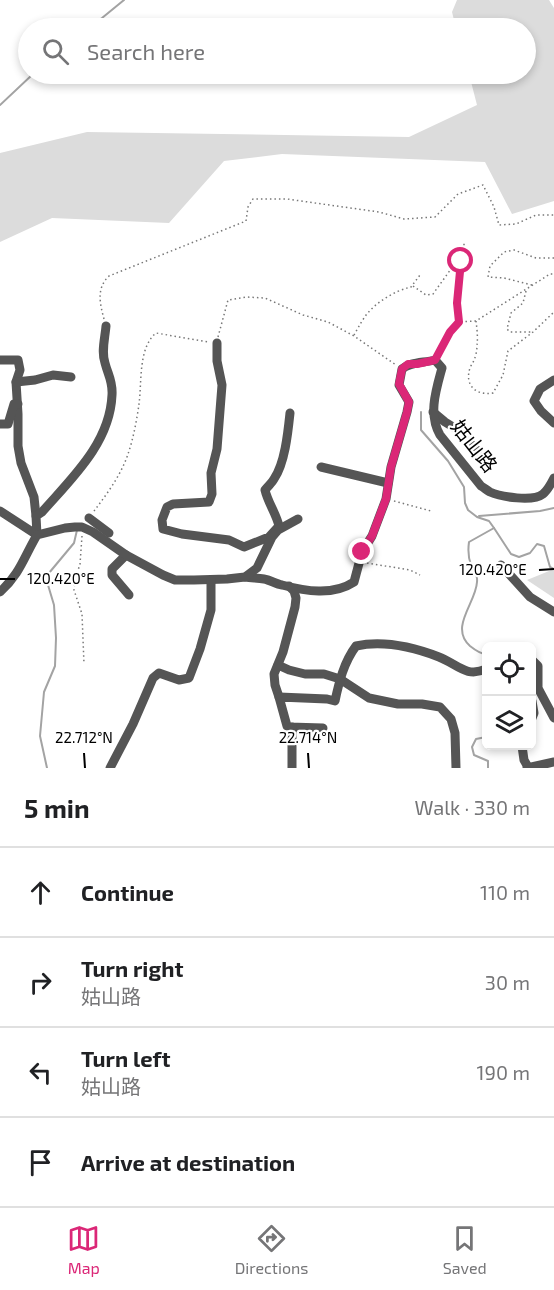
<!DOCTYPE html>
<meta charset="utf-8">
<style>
:root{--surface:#fff;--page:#f6f6f6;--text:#202124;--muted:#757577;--line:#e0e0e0;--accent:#db2777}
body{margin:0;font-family:"Exo 2","Noto Sans TC",sans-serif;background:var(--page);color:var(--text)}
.controls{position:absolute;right:18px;bottom:18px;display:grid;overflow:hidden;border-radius:9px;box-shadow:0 3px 9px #0003}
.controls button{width:54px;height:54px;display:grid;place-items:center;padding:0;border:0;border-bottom:2px solid var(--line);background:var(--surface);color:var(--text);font:30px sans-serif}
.stop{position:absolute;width:18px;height:18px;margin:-14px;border:4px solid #db2777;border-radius:50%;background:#fff}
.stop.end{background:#db2777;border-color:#fff;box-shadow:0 2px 6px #0008}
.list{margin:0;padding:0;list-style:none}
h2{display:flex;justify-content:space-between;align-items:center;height:78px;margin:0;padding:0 24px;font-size:26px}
h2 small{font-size:20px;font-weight:400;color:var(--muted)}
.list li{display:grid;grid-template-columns:39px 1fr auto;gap:18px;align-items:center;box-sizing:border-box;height:90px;padding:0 24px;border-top:2px solid var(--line)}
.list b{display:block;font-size:22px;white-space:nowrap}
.list p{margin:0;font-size:20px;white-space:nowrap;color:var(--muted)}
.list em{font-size:20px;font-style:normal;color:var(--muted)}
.icon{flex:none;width:33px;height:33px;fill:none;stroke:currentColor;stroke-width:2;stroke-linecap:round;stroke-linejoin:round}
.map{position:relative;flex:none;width:554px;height:768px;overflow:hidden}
.search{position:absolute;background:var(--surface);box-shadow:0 3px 9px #0003;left:18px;right:18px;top:18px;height:66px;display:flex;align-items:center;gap:15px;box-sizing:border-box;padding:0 21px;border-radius:33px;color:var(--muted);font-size:22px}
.sheet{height:438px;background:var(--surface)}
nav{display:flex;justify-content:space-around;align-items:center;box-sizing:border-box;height:84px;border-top:2px solid var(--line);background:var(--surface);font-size:16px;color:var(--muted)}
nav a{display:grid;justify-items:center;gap:3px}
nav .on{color:var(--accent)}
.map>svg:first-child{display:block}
.green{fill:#dcdcdc}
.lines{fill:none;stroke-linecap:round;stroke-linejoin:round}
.stream{stroke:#a3a3a3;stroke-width:2}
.path{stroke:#777;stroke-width:1.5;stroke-dasharray:1.5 3;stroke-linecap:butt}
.minor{stroke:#555;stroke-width:9}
.route{stroke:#db2777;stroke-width:8}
.ticks{fill:none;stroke:#000;stroke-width:2}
.labels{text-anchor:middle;stroke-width:4.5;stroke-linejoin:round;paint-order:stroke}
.street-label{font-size:20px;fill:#000;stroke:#fff}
.ticks-label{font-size:15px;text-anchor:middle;fill:#000;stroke:#fff;stroke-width:4.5;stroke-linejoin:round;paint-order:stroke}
</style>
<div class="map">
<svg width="554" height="768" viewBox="0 0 554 768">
<rect width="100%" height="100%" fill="#fff"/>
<g class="green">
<polygon points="457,0 549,0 554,8 554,201 512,214 485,162 282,154 224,161 169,223 52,218 0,242 0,153 87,132 409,137 477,105 469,74 526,74 526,28 456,28 452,12"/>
<polygon points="554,569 554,598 527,580"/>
</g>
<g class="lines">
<g class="stream">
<polyline points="86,28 102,18 124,0"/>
<polyline points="0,105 33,74"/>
<polyline points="421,412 421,430 448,461 464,487 465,503 468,510 477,517 489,521 494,528"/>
<polyline points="479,516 540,511 554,508"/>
<path d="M486 654C480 654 475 650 470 646 449 627 476 603 477 582 478 574 474 571 471 565 468 557 468 549 469 542L494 528 511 554 519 557 530 553 537 544 544 546 550 567 554 569"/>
<polyline points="486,737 476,739 472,747 474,755 488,761 488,768"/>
<polyline points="47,768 40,736 44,692 55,666 56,638 54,605 48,585 49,573 74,543 77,530"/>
</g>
<g class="path">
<polyline points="532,285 504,278 488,277 490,266 504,252 514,250 536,258 554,258"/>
<polyline points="413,286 426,295 433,294 461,255"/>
<polyline points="526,291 523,303 511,313 507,329 510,332 531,332"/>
<path d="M104 319C100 304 96 288 109 276L246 221 248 207 253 199H287L379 212 404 219 435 217 458 194 483 185 494 207 499 225 516 224 536 215H554"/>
<polyline points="459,321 457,303 462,254 464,250 464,241"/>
<path d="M476 321C477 329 478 338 477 345 477 350 476 356 474 360 473 363 471 365 470 368 464 386 477 396 493 393L503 375 508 351 533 332 554 312"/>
<path d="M354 335C357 330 360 324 364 318 374 303 394 291 411 287L420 275"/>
<polyline points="218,337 228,300 246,297 265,298 303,315 328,322 354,336 396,365"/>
<polyline points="438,354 450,332 459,322 476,321 550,274 554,274"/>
<polyline points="394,501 431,511"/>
<path d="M94 511C107 494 121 475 128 454 133 440 137 419 139 404 142 382 138 348 156 333L209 342"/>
<polyline points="82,536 80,564 75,580 74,590 82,614 84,664"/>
<polyline points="367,563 410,570 420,575"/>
</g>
<g class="minor">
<path d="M217 343V361L222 385 217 449 211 473 212 494 209 502 173 504 167 507 162 520 163 529 182 534 229 540 244 547 269 537 279 526C276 513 268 503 265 490 268 486 272 483 274 479 285 463 288 432 290 413"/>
<polyline points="0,360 18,360 20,370 16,382 18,414 18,446 21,463 34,497 36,516"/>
<polyline points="554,380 540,389 534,401 541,411 554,423"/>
<polyline points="16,382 35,380 53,375 71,377"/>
<polyline points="433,412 445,422 458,430 488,462"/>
<polyline points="0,424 8,424 14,404 18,404"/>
<polyline points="321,467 388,483"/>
<path d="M0 511 37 535 36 516 42 512C72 478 110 443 112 395 113 381 108 375 105 363 101 352 105 338 106 326"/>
<polyline points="89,518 109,533"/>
<polyline points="126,555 112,569 112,575 129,595"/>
<polyline points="501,565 530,597 554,612"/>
<path d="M245 577C252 578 258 578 264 579 270 580 276 584 282 585 305 591 333 596 354 582L362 552 372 536 386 499 391 467 407 412 409 402 399 385 402 369C410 362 423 363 435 360L442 368C436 390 428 414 440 435L481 486C483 487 488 491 490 492 501 497 533 502 543 494 548 490 551 484 554 478"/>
<path d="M0 592C20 574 24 557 37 535L65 528 75 527H82L93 532 126 555 163 575 175 580H194L227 579 245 577 257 568 272 537 278 530 298 519"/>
<polyline points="532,660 538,666 538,688 554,718"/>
<polyline points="278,665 289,670 305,674 324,674 340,679 369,698 398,704 422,704 440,707 451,719 455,733 456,768"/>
<polyline points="279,697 275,685 274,674 283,652 295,607 296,598 294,591 289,586"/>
<polyline points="532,701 534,713 532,718"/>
<path d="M323 728 289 727 287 726 279 697 327 699 335 701C339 682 344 662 356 646 384 640 413 647 439 657 457 664 466 678 486 669"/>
<polyline points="522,746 524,760 528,767"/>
<polyline points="110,768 133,724 153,678 159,673 179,680 189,678 200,649 211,610 211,580"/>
<polyline points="292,768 292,727"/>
<polyline points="527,768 554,762"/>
</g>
</g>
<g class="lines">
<polyline class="route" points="362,552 372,536 386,499 391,467 407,412 409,402 399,384 402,369 408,364 417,364 435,360 450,332 459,322 457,303 461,261"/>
</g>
<path class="ticks" d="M539 570 554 569M0 579H15M84 753 85 768M308 753 309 768"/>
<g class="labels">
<g class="street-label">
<text transform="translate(474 446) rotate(52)" y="7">姑山路</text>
</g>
</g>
<g class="ticks-label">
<text x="493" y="575">120.420°E</text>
<text x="61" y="584">120.420°E</text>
<text x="84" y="743">22.712°N</text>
<text x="308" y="743">22.714°N</text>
</g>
</svg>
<div class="controls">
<button><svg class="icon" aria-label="locate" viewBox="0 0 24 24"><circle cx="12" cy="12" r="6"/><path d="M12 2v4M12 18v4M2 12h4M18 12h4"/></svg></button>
<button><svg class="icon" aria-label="layers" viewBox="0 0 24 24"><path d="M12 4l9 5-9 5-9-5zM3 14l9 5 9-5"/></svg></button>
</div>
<div class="stop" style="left:461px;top:261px"></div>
<div class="stop end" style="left:362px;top:552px"></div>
<div class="search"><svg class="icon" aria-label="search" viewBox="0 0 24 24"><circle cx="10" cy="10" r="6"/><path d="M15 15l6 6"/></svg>Search here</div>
</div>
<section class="sheet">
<h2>5 min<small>Walk · 330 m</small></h2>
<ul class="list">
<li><svg class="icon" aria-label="ahead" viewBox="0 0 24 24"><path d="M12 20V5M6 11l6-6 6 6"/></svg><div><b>Continue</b></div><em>110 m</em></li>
<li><svg class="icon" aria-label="right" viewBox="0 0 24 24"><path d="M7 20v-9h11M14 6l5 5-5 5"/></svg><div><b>Turn right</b><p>姑山路</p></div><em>30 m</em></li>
<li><svg class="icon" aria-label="left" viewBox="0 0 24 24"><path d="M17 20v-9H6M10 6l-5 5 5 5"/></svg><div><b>Turn left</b><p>姑山路</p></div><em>190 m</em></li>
<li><svg class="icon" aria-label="arrive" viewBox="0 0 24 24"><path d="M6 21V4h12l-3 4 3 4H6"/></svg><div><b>Arrive at destination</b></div></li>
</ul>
</section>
<nav>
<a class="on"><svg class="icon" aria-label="map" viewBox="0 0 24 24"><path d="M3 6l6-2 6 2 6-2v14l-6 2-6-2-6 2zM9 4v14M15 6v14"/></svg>Map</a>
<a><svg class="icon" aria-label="directions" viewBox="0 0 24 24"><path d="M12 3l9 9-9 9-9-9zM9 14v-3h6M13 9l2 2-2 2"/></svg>Directions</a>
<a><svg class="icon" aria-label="saved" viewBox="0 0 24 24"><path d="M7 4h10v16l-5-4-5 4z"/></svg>Saved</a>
</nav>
